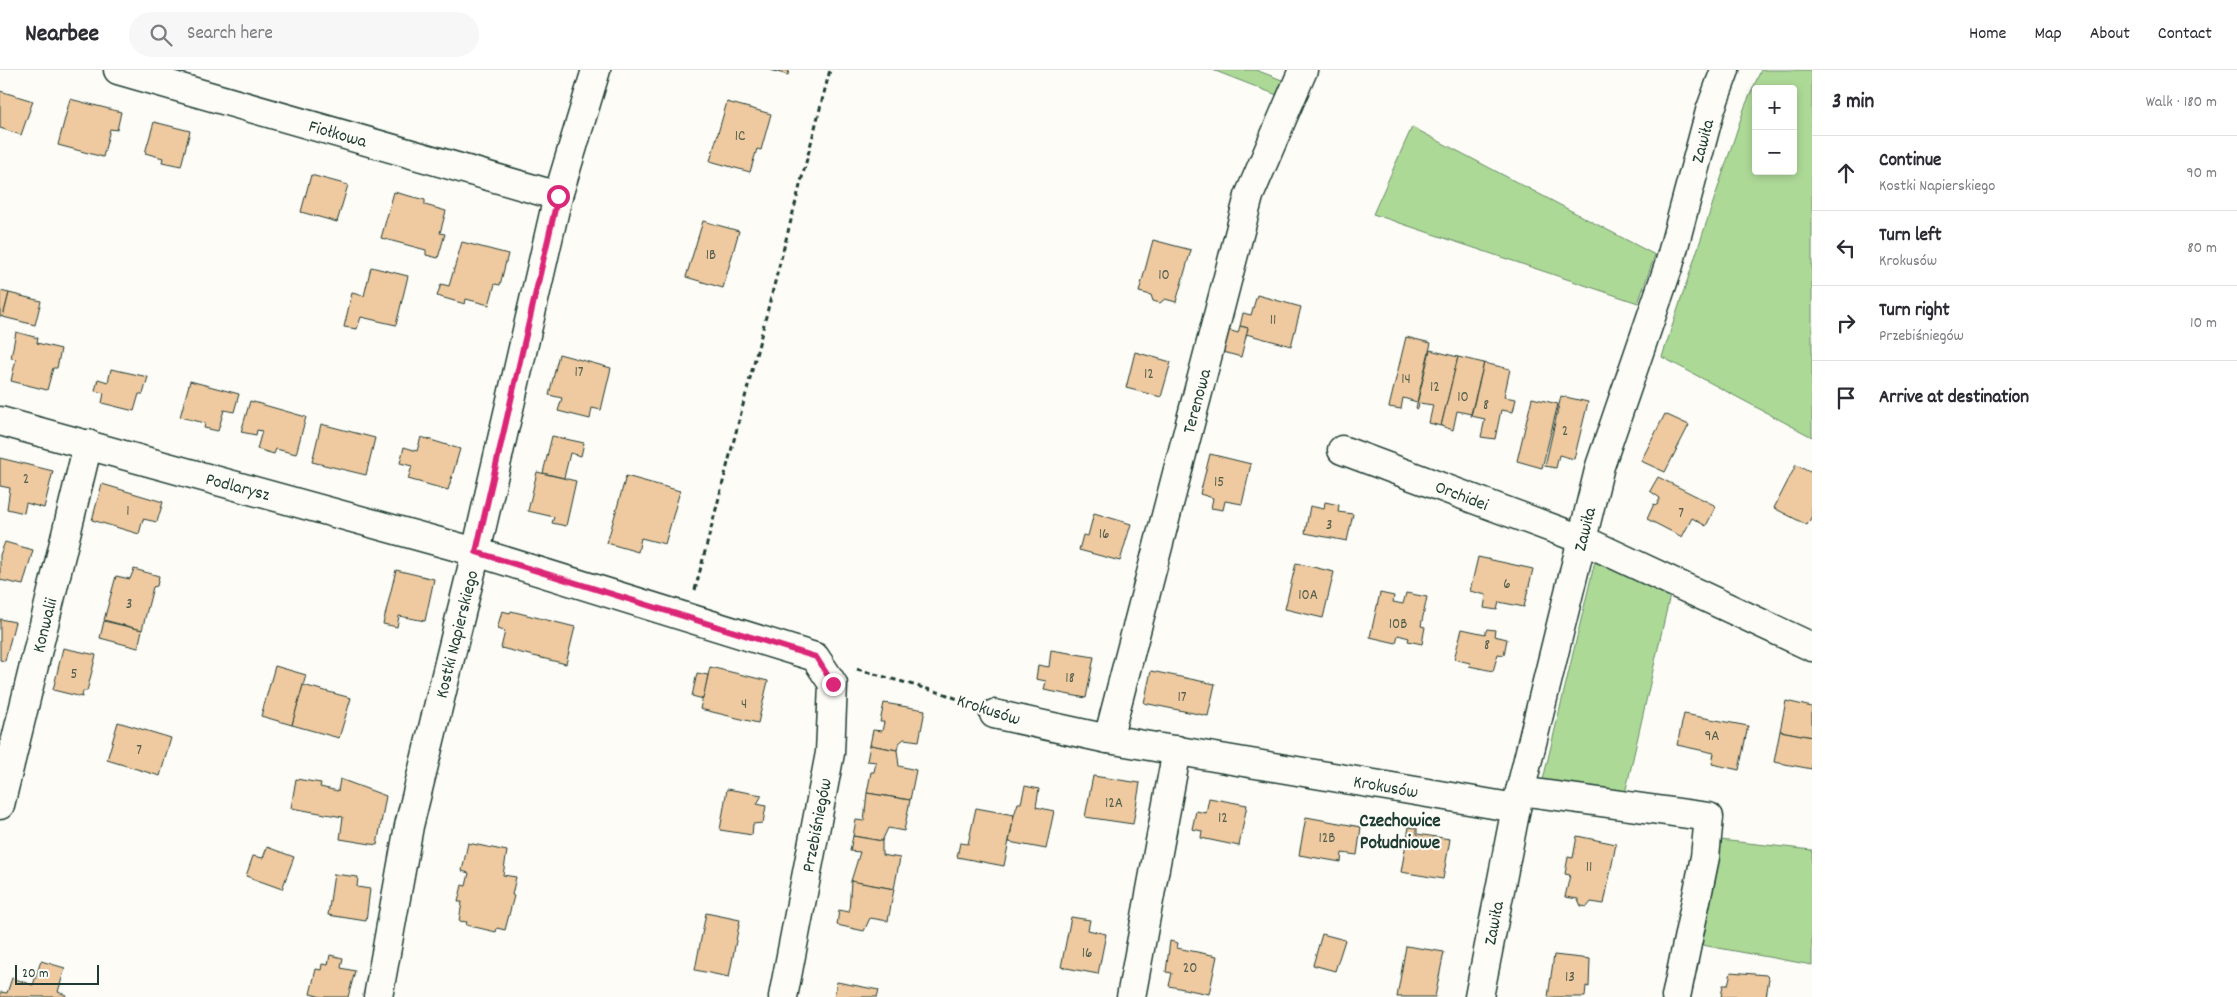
<!DOCTYPE html>
<meta charset="utf-8">
<style>
:root{--surface:#fff;--page:#f7f7f7;--text:#2b2b33;--muted:#7c7c81;--line:#e1e1e2}
body{margin:0;font-family:Dekko,sans-serif;background:var(--page);color:var(--text)}
.controls{position:absolute;right:15px;top:15px;display:grid;overflow:hidden;border-radius:5px;box-shadow:0 2px 8px #0003}
.controls button{width:45px;height:45px;display:grid;place-items:center;padding:0;border:0;border-bottom:1px solid var(--line);background:var(--surface);color:var(--text);font:25px sans-serif}
.scale{position:absolute;left:15px;bottom:12px;width:84px;box-sizing:border-box;padding-left:5px;border:2px solid #1f3d34;border-top:0;font-size:14px;line-height:18px;white-space:nowrap;color:#1f3d34;-webkit-text-stroke:4px #fdfcf7;paint-order:stroke}
.stop{position:absolute;width:15px;height:15px;margin:-11px;border:4px solid #db2777;border-radius:50%;background:#fff}
.stop.end{background:#db2777;border-color:#fff;box-shadow:0 1px 5px #0008}
.list{margin:0;padding:0;list-style:none}
h2{display:flex;justify-content:space-between;align-items:center;height:65px;margin:0;padding:0 20px;font-size:21px}
h2 small{font-size:16px;font-weight:400;color:var(--muted)}
.list li{display:grid;grid-template-columns:32px 1fr auto;gap:15px;align-items:center;box-sizing:border-box;height:75px;padding:0 20px;border-top:1px solid var(--line)}
.list b{display:block;font-size:19px;white-space:nowrap}
.list p{margin:0;font-size:16px;white-space:nowrap;color:var(--muted)}
.list em{font-size:16px;font-style:normal;color:var(--muted)}
.icon{flex:none;width:28px;height:28px;fill:none;stroke:currentColor;stroke-width:2;stroke-linecap:round;stroke-linejoin:round}
.map{position:relative;flex:none;width:1812px;height:927px;overflow:hidden}
header{display:flex;align-items:center;gap:30px;box-sizing:border-box;height:70px;padding:0 25px;background:var(--surface);border-bottom:1px solid var(--line)}
header strong{font-size:24px}
nav{display:flex;gap:28px;margin-inline-start:auto;font-size:18px}
.search{width:350px;height:45px;background:var(--page);display:flex;align-items:center;gap:12px;box-sizing:border-box;padding:0 18px;border-radius:28px;color:var(--muted);font-size:19px}
main{display:flex}
aside{flex:1;background:var(--surface)}
.map>svg:first-child{display:block}
.green{fill:#add997;stroke:#668b66;fill-rule:evenodd}
.building{fill:#efc99f;stroke:#1f3d34}
.lines{fill:none;stroke-linecap:round;stroke-linejoin:round}
.minor-casing{stroke:#1f3d34;stroke-width:31}
.path{stroke:#1f3d34;stroke-width:3;stroke-dasharray:5 4;stroke-linecap:butt}
.minor{stroke:#fdfcf7;stroke-width:28}
.route{stroke:#db2777;stroke-width:6}
.labels{text-anchor:middle;stroke-width:4;stroke-linejoin:round;paint-order:stroke}
.number-label{font-size:15px;fill:#53604f}
.street-label{font-size:18px;fill:#1f3d34;stroke:#fdfcf7}
.neighbourhood-label{font-size:19px;font-weight:bold;fill:#1f3d34;stroke:#fdfcf7}
</style>
<header>
<strong>Nearbee</strong>
<div class="search"><svg class="icon" aria-label="search" viewBox="0 0 24 24"><circle cx="10" cy="10" r="6"/><path d="M15 15l6 6"/></svg>Search here</div>
<nav><a>Home</a><a>Map</a><a>About</a><a>Contact</a></nav>
</header>
<main>
<div class="map">
<svg width="1812" height="927" viewBox="0 0 1812 927">
<rect width="100%" height="100%" fill="#fdfcf7"/>
<filter id="ink" filterUnits="userSpaceOnUse"><feTurbulence type="fractalNoise" baseFrequency=".02" numOctaves="2"/><feDisplacementMap in="SourceGraphic" scale="10" xChannelSelector="R" yChannelSelector="G"/><feConvolveMatrix kernelMatrix="1 2 1 2 8 2 1 2 1" color-interpolation-filters="sRGB"/></filter>
<g filter="url(#ink)">
<g class="green">
<polygon points="1213,0 1256,0 1282,10 1277,25"/>
<path d="M1761 0H1812V367L1662 287 1745 36ZM1756 19H1793V101H1756Z"/>
<polygon points="1412,57 1655,185 1638,233 1373,144"/>
<polygon points="1595,491 1670,525 1625,724 1542,714"/>
<polygon points="1720,770 1812,780 1812,895 1702,875"/>
</g>
<g class="building">
<polygon points="770,0 789,0 788,5"/>
<polygon points="0,21 33,31 21,65 0,58"/>
<polygon points="70,29 121,42 117,60 110,59 103,87 58,75"/>
<polygon points="727,32 771,44 761,80 757,79 750,102 710,91"/>
<polygon points="154,52 190,61 181,96 162,92 163,88 145,83"/>
<polygon points="311,105 348,115 337,152 301,142"/>
<polygon points="394,122 425,130 425,135 446,141 440,163 445,164 438,188 426,185 426,180 381,168"/>
<polygon points="703,151 739,161 723,218 686,207"/>
<polygon points="1153,170 1191,180 1176,232 1165,229 1160,233 1153,231 1151,225 1139,222"/>
<polygon points="462,172 508,184 500,215 495,214 489,235 466,229 465,234 437,226 441,214 449,216"/>
<polygon points="371,197 408,206 396,255 361,247 357,259 344,257 352,223 364,226"/>
<polygon points="0,221 9,223 3,247 0,246"/>
<polygon points="9,223 41,231 35,255 3,247"/>
<polygon points="1257,225 1301,237 1291,276 1246,264 1248,258 1240,256 1243,243 1251,245"/>
<polygon points="1240,256 1248,258 1241,287 1220,281 1225,259 1238,263"/>
<polygon points="16,262 38,268 37,273 61,279 57,298 53,298 47,320 11,311 16,289 11,288"/>
<polygon points="1406,267 1431,273 1417,332 1403,328 1401,339 1389,337"/>
<polygon points="1430,280 1458,287 1441,356 1429,353 1433,335 1419,333 1418,339 1416,338"/>
<polygon points="1135,282 1171,292 1161,327 1126,318"/>
<polygon points="559,284 611,298 601,340 592,338 590,349 558,341 562,328 549,325"/>
<polygon points="1458,287 1484,293 1471,344 1457,341 1453,360 1441,356"/>
<polygon points="1484,293 1510,299 1504,327 1516,329 1513,342 1501,340 1495,369 1481,367 1485,349 1471,346"/>
<polygon points="111,299 148,307 143,324 139,324 134,341 102,333 104,323 95,321 98,309 108,312"/>
<polygon points="190,311 239,324 234,342 224,340 218,361 204,358 205,353 180,347"/>
<polygon points="1561,326 1588,332 1574,389 1559,385 1556,398 1545,396"/>
<polygon points="1532,328 1558,334 1542,398 1517,391"/>
<polygon points="250,331 306,347 296,384 276,379 274,384 257,379 262,361 257,360 256,365 241,362"/>
<polygon points="1665,344 1689,355 1665,402 1641,391"/>
<polygon points="321,354 375,368 366,405 312,392"/>
<polygon points="552,366 584,373 581,386 570,383 564,408 543,403"/>
<polygon points="421,367 460,379 448,420 408,409 412,396 400,393 404,377 417,381"/>
<polygon points="1210,384 1251,394 1242,434 1225,431 1223,440 1211,438 1213,428 1200,424"/>
<polygon points="0,388 53,401 44,438 26,433 24,443 7,439 10,418 0,416"/>
<polygon points="1796,395 1812,403 1812,446 1807,455 1774,438"/>
<polygon points="537,402 576,411 566,456 552,453 554,447 528,441"/>
<polygon points="626,406 680,421 665,474 641,468 638,482 607,473"/>
<polygon points="1658,407 1716,436 1706,456 1692,448 1682,467 1647,449 1654,434 1657,435 1660,428 1650,421"/>
<polygon points="102,414 163,432 157,452 143,449 139,464 92,450"/>
<polygon points="1325,432 1339,435 1338,442 1353,444 1347,471 1305,463 1310,436 1324,439"/>
<polygon points="1094,443 1131,454 1120,491 1079,480 1083,465 1088,466"/>
<polygon points="5,472 33,480 23,515 0,510 0,485"/>
<polygon points="1478,487 1533,499 1524,537 1499,532 1497,540 1484,538 1486,525 1470,521"/>
<polygon points="1296,493 1334,502 1323,548 1285,539"/>
<polygon points="134,499 159,506 157,516 153,517 142,560 104,550 116,506 130,509"/>
<polygon points="396,500 434,509 425,551 399,546 397,557 383,554"/>
<polygon points="1380,523 1394,526 1393,532 1403,534 1406,523 1427,527 1421,556 1425,557 1422,574 1408,571 1409,568 1398,565 1396,573 1370,567"/>
<polygon points="502,541 510,543 511,541 575,557 566,594 501,578 505,561 497,559"/>
<polygon points="0,549 15,552 5,591 0,590"/>
<polygon points="104,551 142,560 138,578 100,568"/>
<polygon points="1462,559 1485,564 1487,559 1495,560 1494,566 1507,569 1504,585 1498,584 1493,601 1469,596 1470,593 1454,589"/>
<polygon points="63,578 96,585 87,621 83,621 82,627 53,620"/>
<polygon points="1051,580 1094,587 1086,628 1044,620 1046,611 1036,609 1038,595 1049,597"/>
<polygon points="275,596 306,605 292,655 261,646"/>
<polygon points="710,597 768,611 758,653 700,639"/>
<polygon points="1151,601 1215,614 1208,646 1144,633"/>
<polygon points="697,603 708,605 703,629 692,626"/>
<polygon points="303,615 351,628 339,668 292,655"/>
<polygon points="1786,631 1812,637 1812,667 1780,661"/>
<polygon points="884,633 925,640 919,671 904,669 899,673 897,680 870,675 873,660 882,661 884,652 880,652"/>
<polygon points="1684,644 1748,656 1739,700 1712,694 1714,683 1677,675"/>
<polygon points="118,652 171,668 160,706 107,690"/>
<polygon points="1780,661 1812,667 1812,699 1774,692"/>
<polygon points="870,675 897,680 899,696 916,700 910,730 867,723 871,702 874,702 876,692 867,691"/>
<polygon points="1093,706 1140,713 1133,754 1085,747"/>
<polygon points="296,709 321,713 320,717 338,721 340,709 386,726 377,775 340,769 343,747 291,738"/>
<polygon points="1025,716 1039,719 1036,737 1054,741 1046,779 1009,772 1014,745 1018,733 1021,733"/>
<polygon points="727,719 762,725 757,734 766,736 763,753 753,754 752,765 720,760"/>
<polygon points="867,723 910,730 904,761 888,758 882,771 853,766 856,750 864,751"/>
<polygon points="1209,728 1247,735 1239,776 1201,768 1202,761 1192,759 1196,741 1206,743"/>
<polygon points="976,738 1014,745 1004,796 957,787 960,773 968,774"/>
<polygon points="1306,747 1361,757 1357,785 1342,783 1341,792 1299,785"/>
<polygon points="1409,757 1417,758 1417,764 1450,769 1443,809 1401,802"/>
<polygon points="853,766 882,771 882,785 900,788 894,819 851,811 860,782 850,781"/>
<polygon points="1577,766 1616,774 1604,834 1591,832 1587,837 1581,836 1578,829 1565,827 1570,805 1565,804 1568,787 1573,788"/>
<polygon points="468,773 507,781 503,805 516,807 512,825 514,826 505,860 497,858 496,862 466,855 467,852 459,851 462,832 458,832 462,815 466,816 469,803 462,801"/>
<polygon points="267,777 294,787 282,819 246,806 253,786 263,788"/>
<polygon points="334,804 358,807 357,817 370,819 366,851 328,845"/>
<polygon points="851,811 894,819 888,851 870,848 864,861 837,855 839,840 849,842"/>
<polygon points="706,843 740,850 729,907 695,900"/>
<polygon points="1071,847 1090,850 1088,860 1106,864 1098,904 1061,897"/>
<polygon points="1322,864 1345,870 1335,901 1313,895"/>
<polygon points="1170,871 1178,873 1177,878 1217,886 1209,924 1169,916 1172,903 1166,902"/>
<polygon points="1406,876 1444,882 1435,927 1397,927"/>
<polygon points="330,885 343,888 341,898 355,901 348,927 322,927 310,924 316,899 321,900 322,894 328,895"/>
<polygon points="1554,885 1590,889 1589,917 1586,916 1585,927 1548,927"/>
<polygon points="41,891 65,898 58,922 66,925 65,927 0,927 1,922 7,923 12,908 33,915"/>
<polygon points="1731,902 1766,905 1769,908 1766,927 1721,927 1723,915 1728,915"/>
<polygon points="837,912 879,920 877,927 834,927"/>
</g>
<g class="lines">
<defs>
<g id="minor">
<polyline points="118,0 558,126"/>
<polyline points="0,351 476,482 815,587 833,614 830,683 783,927"/>
<polyline points="1342,380 1581,469 1812,577"/>
<polyline points="994,644 1108,669 1516,738"/>
<polyline points="1108,669 1249,126 1303,0"/>
<polyline points="1520,721 1709,747 1705,787 1676,927"/>
<polyline points="0,735 88,374"/>
<polyline points="378,927 409,756 476,482 558,126 596,0"/>
<polyline points="1131,927 1177,680"/>
<polyline points="1479,927 1516,738 1600,396 1669,195 1710,41 1725,0"/>
</g>
</defs>
<use href="#minor" class="minor-casing"/>
<g class="path">
<polyline points="695,520 830,0"/>
<polyline points="857,599 945,624 968,633"/>
</g>
<use href="#minor" class="minor"/>
</g>
</g>
<g class="lines" filter="url(#ink)">
<polyline class="route" points="558,126 476,482 816,587 833,614"/>
</g>
<g class="labels">
<g class="number-label">
<text x="740" y="70">1C</text>
<text x="711" y="189">1B</text>
<text x="1164" y="209">10</text>
<text x="1273" y="254">11</text>
<text x="579" y="306">17</text>
<text x="1149" y="308">12</text>
<text x="1406" y="313">14</text>
<text x="1435" y="321">12</text>
<text x="1463" y="331">10</text>
<text x="1486" y="339">8</text>
<text x="1565" y="365">2</text>
<text x="26" y="413">2</text>
<text x="1219" y="416">15</text>
<text x="128" y="445">1</text>
<text x="1681" y="447">7</text>
<text x="1329" y="459">3</text>
<text x="1104" y="468">16</text>
<text x="1507" y="518">6</text>
<text x="1308" y="529">10A</text>
<text x="129" y="538">3</text>
<text x="1398" y="558">10B</text>
<text x="1487" y="579">8</text>
<text x="74" y="608">5</text>
<text x="1070" y="612">18</text>
<text x="1182" y="631">17</text>
<text x="744" y="638">4</text>
<text x="1712" y="670">9A</text>
<text x="139" y="684">7</text>
<text x="1114" y="737">12A</text>
<text x="1223" y="752">12</text>
<text x="1327" y="772">12B</text>
<text x="1589" y="801">11</text>
<text x="1087" y="887">16</text>
<text x="1190" y="902">20</text>
<text x="1570" y="911">13</text>
</g>
<g class="street-label">
<text transform="translate(338 63) rotate(16)" y="6">Fiołkowa</text>
<text transform="translate(1702 71) rotate(-75)" y="6">Zawiła</text>
<text transform="translate(1196 331) rotate(-75)" y="6">Terenowa</text>
<text transform="translate(238 416) rotate(15)" y="6">Podlarysz</text>
<text transform="translate(1462 425) rotate(21)" y="6">Orchidei</text>
<text transform="translate(1584 459) rotate(-76)" y="6">Zawiła</text>
<text transform="translate(44 555) rotate(-76)" y="6">Konwalii</text>
<text transform="translate(456 564) rotate(-76)" y="6">Kostki Napierskiego</text>
<text transform="translate(989 639) rotate(18)" y="6">Krokusów</text>
<text transform="translate(1386 716) rotate(10)" y="6">Krokusów</text>
<text transform="translate(816 755) rotate(-79)" y="6">Przebiśniegów</text>
<text transform="translate(1493 853) rotate(-79)" y="6">Zawiła</text>
</g>
<g class="neighbourhood-label">
<text x="1400" y="756">Czechowice<tspan x="1400" dy="22">Południowe</tspan></text>
</g>
</g>
</svg>
<div class="controls">
<button>+</button>
<button>−</button>
</div>
<div class="scale">20 m</div>
<div class="stop" style="left:558px;top:126px"></div>
<div class="stop end" style="left:833px;top:614px"></div>
</div>
<aside>
<h2>3 min<small>Walk · 180 m</small></h2>
<ul class="list">
<li><svg class="icon" aria-label="ahead" viewBox="0 0 24 24"><path d="M12 20V5M6 11l6-6 6 6"/></svg><div><b>Continue</b><p>Kostki Napierskiego</p></div><em>90 m</em></li>
<li><svg class="icon" aria-label="left" viewBox="0 0 24 24"><path d="M17 20v-9H6M10 6l-5 5 5 5"/></svg><div><b>Turn left</b><p>Krokusów</p></div><em>80 m</em></li>
<li><svg class="icon" aria-label="right" viewBox="0 0 24 24"><path d="M7 20v-9h11M14 6l5 5-5 5"/></svg><div><b>Turn right</b><p>Przebiśniegów</p></div><em>10 m</em></li>
<li><svg class="icon" aria-label="arrive" viewBox="0 0 24 24"><path d="M6 21V4h12l-3 4 3 4H6"/></svg><div><b>Arrive at destination</b></div></li>
</ul>
</aside>
</main>
